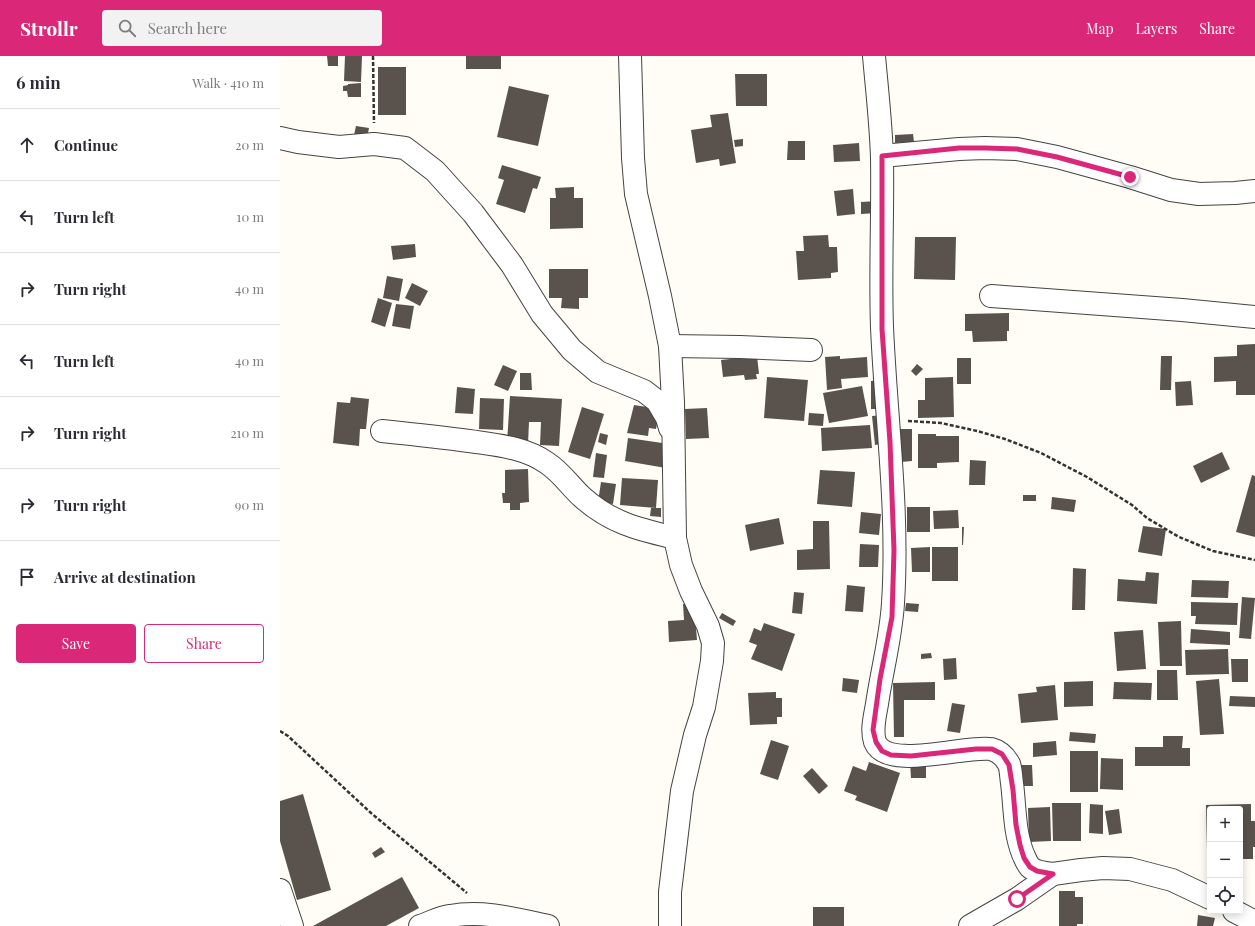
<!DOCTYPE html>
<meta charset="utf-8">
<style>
:root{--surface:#fff;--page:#f2f2f3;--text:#2b2b33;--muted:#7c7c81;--line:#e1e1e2;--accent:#db2777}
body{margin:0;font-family:"Playfair Display",serif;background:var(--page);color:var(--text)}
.controls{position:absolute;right:12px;bottom:12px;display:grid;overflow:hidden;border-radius:4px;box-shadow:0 2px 10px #0003}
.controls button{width:36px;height:36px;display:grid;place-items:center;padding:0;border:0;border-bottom:1px solid var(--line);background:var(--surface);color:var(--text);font:20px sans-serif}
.stop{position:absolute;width:12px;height:12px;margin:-9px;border:3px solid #db2777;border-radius:50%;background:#fff}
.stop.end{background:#db2777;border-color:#fff;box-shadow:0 1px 4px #0008}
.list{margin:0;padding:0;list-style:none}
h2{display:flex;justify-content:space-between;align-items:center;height:52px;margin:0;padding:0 16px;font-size:17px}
h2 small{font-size:13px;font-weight:400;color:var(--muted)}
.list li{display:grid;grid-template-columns:26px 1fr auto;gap:12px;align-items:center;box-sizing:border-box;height:72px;padding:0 16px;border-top:1px solid var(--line)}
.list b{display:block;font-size:15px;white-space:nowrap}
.list em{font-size:13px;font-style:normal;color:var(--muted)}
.actions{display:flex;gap:8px;padding:12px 16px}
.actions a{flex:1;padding:9px 0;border:1px solid var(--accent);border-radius:4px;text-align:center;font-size:14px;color:var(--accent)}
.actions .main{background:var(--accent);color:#fff}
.icon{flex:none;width:22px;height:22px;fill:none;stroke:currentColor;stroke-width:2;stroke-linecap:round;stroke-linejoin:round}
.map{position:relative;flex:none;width:975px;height:870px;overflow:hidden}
header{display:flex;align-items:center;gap:24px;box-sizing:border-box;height:56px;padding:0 20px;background:var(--accent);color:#fff}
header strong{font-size:19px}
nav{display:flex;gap:22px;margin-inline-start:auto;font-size:14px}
.search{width:280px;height:36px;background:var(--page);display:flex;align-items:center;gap:10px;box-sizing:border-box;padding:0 14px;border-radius:4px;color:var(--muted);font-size:15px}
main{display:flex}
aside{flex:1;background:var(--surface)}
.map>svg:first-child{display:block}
.building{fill:#5a524d}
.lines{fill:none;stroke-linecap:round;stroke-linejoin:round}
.minor-casing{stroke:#444;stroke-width:24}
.path{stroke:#333;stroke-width:2.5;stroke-dasharray:4 2;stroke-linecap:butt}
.minor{stroke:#fff;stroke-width:22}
.route{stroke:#db2777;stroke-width:5}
</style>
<header>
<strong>Strollr</strong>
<div class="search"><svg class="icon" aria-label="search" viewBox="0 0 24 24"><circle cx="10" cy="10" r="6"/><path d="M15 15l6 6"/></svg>Search here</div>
<nav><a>Map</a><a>Layers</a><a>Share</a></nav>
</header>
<main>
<aside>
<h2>6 min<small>Walk · 410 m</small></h2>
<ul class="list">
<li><svg class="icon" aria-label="ahead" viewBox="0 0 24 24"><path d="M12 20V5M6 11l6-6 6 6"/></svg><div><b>Continue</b></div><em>20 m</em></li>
<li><svg class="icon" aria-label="left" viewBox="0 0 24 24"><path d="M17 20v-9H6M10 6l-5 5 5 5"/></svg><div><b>Turn left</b></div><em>10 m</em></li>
<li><svg class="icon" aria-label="right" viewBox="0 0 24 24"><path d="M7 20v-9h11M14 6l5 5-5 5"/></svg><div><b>Turn right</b></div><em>40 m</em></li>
<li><svg class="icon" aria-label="left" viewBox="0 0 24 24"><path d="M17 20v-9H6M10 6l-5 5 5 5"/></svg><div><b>Turn left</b></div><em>40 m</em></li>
<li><svg class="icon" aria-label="right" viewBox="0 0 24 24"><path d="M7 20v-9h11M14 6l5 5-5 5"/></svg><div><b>Turn right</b></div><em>210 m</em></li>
<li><svg class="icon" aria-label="right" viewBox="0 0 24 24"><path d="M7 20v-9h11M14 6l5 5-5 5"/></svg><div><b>Turn right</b></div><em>90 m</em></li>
<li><svg class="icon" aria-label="arrive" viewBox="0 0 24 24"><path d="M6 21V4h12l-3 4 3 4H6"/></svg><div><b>Arrive at destination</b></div></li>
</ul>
<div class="actions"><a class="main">Save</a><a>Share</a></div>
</aside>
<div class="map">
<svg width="975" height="870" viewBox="0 0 975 870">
<rect width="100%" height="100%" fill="#fffdf5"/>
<g class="building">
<polygon points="47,0 58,0 58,10 48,10"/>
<polygon points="65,0 82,0 81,26 64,25"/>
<rect x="186" y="0" width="35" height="13"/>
<rect x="98" y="11" width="28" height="48"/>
<polygon points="455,18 487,18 487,50 456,50"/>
<polygon points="81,27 81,41 68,41 67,35 63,35 63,30 68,29 68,28"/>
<polygon points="229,30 269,39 258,90 217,81"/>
<polygon points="448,57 456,107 440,110 439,103 416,107 411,74 432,71 430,59"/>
<polygon points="76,70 89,72 87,82 74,79"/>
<polygon points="633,78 634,86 615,87 615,79"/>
<polygon points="463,83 463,90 455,91 454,84"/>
<polygon points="508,85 525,85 525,104 507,104"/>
<polygon points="579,87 580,105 554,106 553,89"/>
<polygon points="222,109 261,121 257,133 253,132 245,157 216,148 224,124 218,122"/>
<polygon points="294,131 294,142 303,142 303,172 270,173 270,142 276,142 275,132"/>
<polygon points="573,133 575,158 557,160 554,135"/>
<polygon points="597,145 597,157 581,158 581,146"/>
<polygon points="548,179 549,191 557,191 558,216 551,217 551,222 518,224 516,195 524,195 523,180"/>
<polygon points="635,181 676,181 675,224 634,223"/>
<polygon points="135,188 136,201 113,204 111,190"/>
<polygon points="269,213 308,213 308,242 299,242 299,253 281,252 282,242 269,242"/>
<polygon points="107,220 123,223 119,245 103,242"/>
<polygon points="132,227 148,235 140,250 125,242"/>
<polygon points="98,242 112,247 105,271 91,266"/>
<polygon points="116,248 134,250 130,273 112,270"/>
<polygon points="729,257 729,275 727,275 727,285 693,286 692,275 685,275 685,258"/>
<polygon points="975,288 975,339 956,339 956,325 934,326 934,301 957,300 957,289"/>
<polygon points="477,300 479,318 476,318 477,323 465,324 464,319 443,321 441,304"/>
<polygon points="560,300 560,303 587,301 588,321 561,323 562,332 547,334 545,301"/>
<polygon points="881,300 892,300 891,334 880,334"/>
<rect x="677" y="302" width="14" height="26"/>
<polygon points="637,308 643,313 636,320 631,315"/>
<polygon points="223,309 237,315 228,335 214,329"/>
<polygon points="240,317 251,317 252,334 240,334"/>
<polygon points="487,321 528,324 524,365 484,362"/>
<polygon points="673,321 674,361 638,362 638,344 645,344 645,322"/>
<polygon points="602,324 603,353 591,353 591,325"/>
<polygon points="911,325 913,349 896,350 895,326"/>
<polygon points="582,330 588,360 549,367 543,337"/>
<polygon points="177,331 195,333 193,358 175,357"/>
<polygon points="230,340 282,343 279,390 260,389 261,366 249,366 248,388 227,387"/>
<polygon points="71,341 89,343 86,373 80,373 79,390 53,387 57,346 70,347"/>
<polygon points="200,342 224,343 223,374 199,373"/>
<polygon points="354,349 380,353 376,373 369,372 368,380 347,377"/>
<polygon points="302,351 324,358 310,403 288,396"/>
<polygon points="427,352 429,382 406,383 405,353"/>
<polygon points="529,357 544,358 543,370 528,369"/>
<polygon points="604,359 607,387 595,389 592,360"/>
<polygon points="590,369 592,392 542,395 541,372"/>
<polygon points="620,373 632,373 632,405 621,406"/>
<polygon points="320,377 328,379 326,389 318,386"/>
<polygon points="638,378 656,378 656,380 679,380 679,406 657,407 657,412 638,412"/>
<polygon points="348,382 389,388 386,412 345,405"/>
<polygon points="942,396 950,413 921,427 913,410"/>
<polygon points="316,397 327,399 324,422 313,421"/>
<polygon points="690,404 706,405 705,429 689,429"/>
<polygon points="248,413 249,446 240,447 240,454 230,454 230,447 223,447 222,437 225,437 225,414"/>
<polygon points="540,414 575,416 572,451 537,448"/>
<polygon points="972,419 975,420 975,481 956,476"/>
<polygon points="342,422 378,424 376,452 340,449"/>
<polygon points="321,426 336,428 333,448 318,446"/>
<rect x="743" y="439" width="13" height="6"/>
<polygon points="772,441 796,444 794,456 771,453"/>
<rect x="627" y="451" width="23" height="25"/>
<polygon points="371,452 381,452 381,461 370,460"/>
<polygon points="678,454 679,472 654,473 653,455"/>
<polygon points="581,456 601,458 599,479 579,477"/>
<polygon points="499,462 504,488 470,495 465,469"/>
<polygon points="533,465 549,465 550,513 517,514 517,494 533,493"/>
<polygon points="863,470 886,473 882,500 858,496"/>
<polygon points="682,471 684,471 683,489 682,489"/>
<polygon points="580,488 599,489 598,511 579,511"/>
<polygon points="650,491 650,516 632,516 631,492"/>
<rect x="652" y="491" width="26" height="34"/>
<polygon points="793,512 806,513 805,554 792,554"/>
<polygon points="866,516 879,517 877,548 837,545 838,523 865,525"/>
<polygon points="912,524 949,525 948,542 911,541"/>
<polygon points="567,529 585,531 583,556 565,555"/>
<polygon points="514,536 524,537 522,558 512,557"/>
<polygon points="962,541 975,542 971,583 959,582"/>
<polygon points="911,546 958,547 957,569 915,568 916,560 911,560"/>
<polygon points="414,547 417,584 389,586 388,565 404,564 403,548"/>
<polygon points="626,547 639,548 638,556 625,555"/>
<polygon points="442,557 456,565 453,570 439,562"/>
<polygon points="901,565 902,610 880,610 878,566"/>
<polygon points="484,567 515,578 502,615 471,603 477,589 469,586 474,572 481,575"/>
<polygon points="911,573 950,576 950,589 910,587"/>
<polygon points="863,574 866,613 837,615 834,576"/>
<polygon points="948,593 949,618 906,619 905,594"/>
<polygon points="651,597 652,602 641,603 641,598"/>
<polygon points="676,602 677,623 664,624 663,603"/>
<polygon points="951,603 968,603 968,626 952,626"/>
<polygon points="877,614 897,614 898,644 877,644"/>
<polygon points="563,622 579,624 577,637 562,635"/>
<polygon points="939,623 944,678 920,679 916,625"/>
<polygon points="813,625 813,650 784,651 784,626"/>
<polygon points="655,626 655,644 624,644 624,681 614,681 613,627"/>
<polygon points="834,626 872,627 871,644 833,643"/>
<polygon points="775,629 778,664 741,667 738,638 757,636 756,631"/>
<polygon points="496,636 496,642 502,642 502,661 497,661 497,668 470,669 468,637"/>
<polygon points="950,640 975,641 975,651 949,650"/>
<polygon points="672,647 685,649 680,677 667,675"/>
<polygon points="790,676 816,678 815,687 789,685"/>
<polygon points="883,680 903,680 902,692 910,692 910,710 855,710 855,691 883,691"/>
<polygon points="491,684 509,690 498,724 480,718"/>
<polygon points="776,685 777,699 753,701 753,687"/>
<rect x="790" y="695" width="28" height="41"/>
<polygon points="821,702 843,703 843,734 820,733"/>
<polygon points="589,706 620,717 607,756 575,744 577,740 564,735 573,710 586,715"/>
<polygon points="630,706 646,706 646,722 631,722"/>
<polygon points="738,709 752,709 753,730 739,730"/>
<polygon points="532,712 548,730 539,738 523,720"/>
<polygon points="23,738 51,834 17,844 0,785 0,745"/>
<polygon points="772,747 801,747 801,785 773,785"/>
<polygon points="810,748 823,749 823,778 809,777"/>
<polygon points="971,748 971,765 975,765 975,791 973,791 973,803 960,803 960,753 930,753 930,794 927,794 926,749"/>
<polygon points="770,751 771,785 749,786 748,752"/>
<polygon points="839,753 842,777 829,779 825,755"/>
<polygon points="101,791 105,796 95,802 92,797"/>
<polygon points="122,821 139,852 106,870 33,870"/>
<polygon points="779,835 795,835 795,841 803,841 803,868 797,868 797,870 779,870"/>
<rect x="533" y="851" width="31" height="19"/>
<polygon points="918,859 935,862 933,870 917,870"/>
</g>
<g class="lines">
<defs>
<g id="minor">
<polyline points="350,0 353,102 356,138 380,240 390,290 393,346 395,482 401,509 411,535 428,570 433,587 432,605 424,651 415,679 402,735 390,836 390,870"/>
<path d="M594 0C597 34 601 68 602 102 603 158 600 215 602 271 606 363 619 455 613 547 611 581 602 614 597 648 595 660 591 674 595 686 607 715 685 689 711 693 719 695 725 701 729 708 731 713 731 721 732 727 735 751 734 775 743 798 745 802 747 808 750 811 755 816 766 817 773 818"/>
<polyline points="0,82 18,86 59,91 94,88 125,92 155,115 193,157 232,209 262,258 292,294 318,316 364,335 377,345 387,362 390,372"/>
<polyline points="602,100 679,93 705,92 737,93 777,101 850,121 891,134 919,138 955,137 975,135"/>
<polyline points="711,240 902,254 975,261"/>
<polyline points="390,290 460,291 531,294"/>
<path d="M102 375C131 378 160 381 189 385 216 389 244 391 267 407 281 416 290 430 302 441 331 467 358 473 395 482"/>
<polyline points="0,834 12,870"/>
<polyline points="954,855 975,866"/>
<path d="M140 870C150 867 160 861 170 860 203 854 236 863 268 870"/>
<polyline points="690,870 737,843 773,818 801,814 823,812 850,813 892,824 930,842"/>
</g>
</defs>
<use href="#minor" class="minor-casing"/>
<g class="path">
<polyline points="93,0 94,67"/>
<polyline points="628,365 661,367 697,375 725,383 761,397 807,421 852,449 867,462 899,481 933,495 975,504"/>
<polyline points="0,675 8,680 91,757 187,837"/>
</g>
<use href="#minor" class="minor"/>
</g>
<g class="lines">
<polyline class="route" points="737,843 773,818 757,815 750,811 744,802 740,789 736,769 733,734 729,709 722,698 712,693 696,693 631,700 611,699 602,695 596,686 593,674 600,623 612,561 614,494 610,386 602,273 602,100 679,92 705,92 737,93 777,101 850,121"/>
</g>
</svg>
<div class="controls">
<button>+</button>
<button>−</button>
<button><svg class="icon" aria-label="locate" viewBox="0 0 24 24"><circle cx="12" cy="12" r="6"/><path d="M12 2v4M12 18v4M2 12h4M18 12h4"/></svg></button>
</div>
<div class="stop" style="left:737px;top:843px"></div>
<div class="stop end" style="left:850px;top:121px"></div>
</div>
</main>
